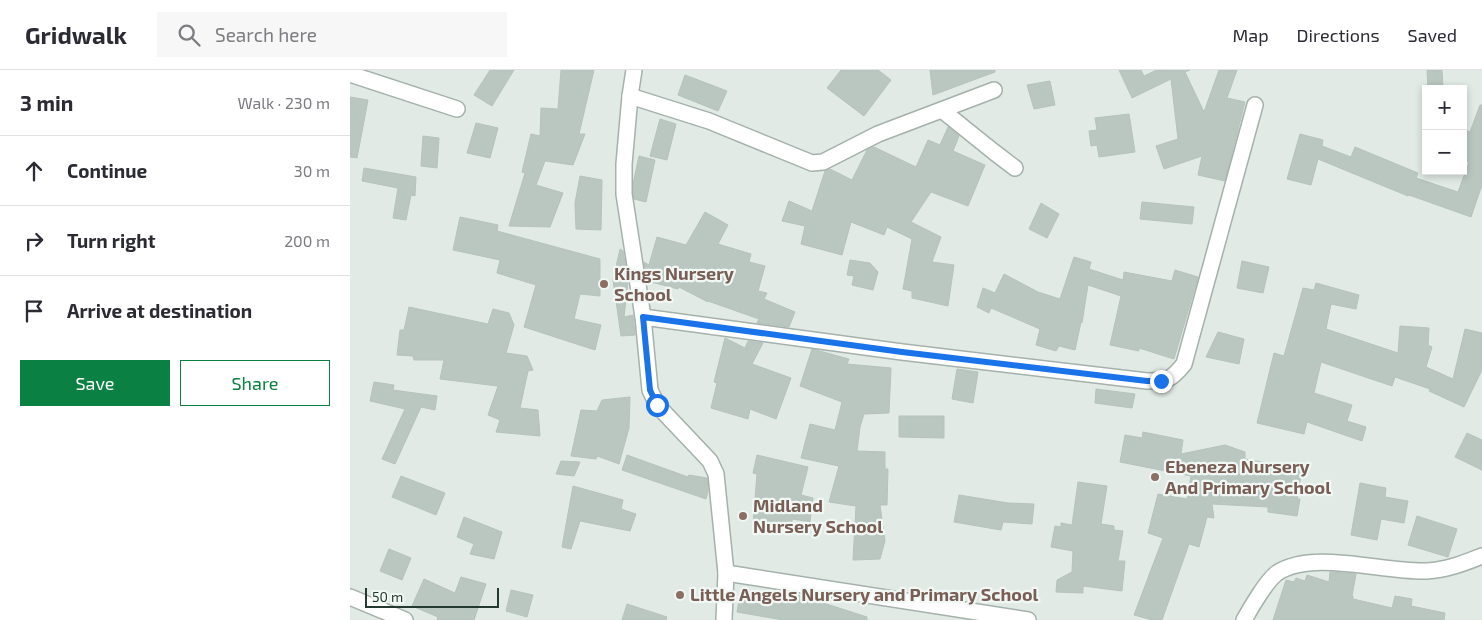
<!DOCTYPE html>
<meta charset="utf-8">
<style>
:root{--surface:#fff;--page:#f7f7f7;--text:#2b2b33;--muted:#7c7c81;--line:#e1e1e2;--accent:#0b8043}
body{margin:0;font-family:"Exo 2",sans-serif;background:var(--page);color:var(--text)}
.controls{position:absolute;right:15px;top:15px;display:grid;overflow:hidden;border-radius:0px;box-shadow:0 2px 8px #0003}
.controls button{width:45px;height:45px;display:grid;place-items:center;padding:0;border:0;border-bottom:1px solid var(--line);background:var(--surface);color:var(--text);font:25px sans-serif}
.scale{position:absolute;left:15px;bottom:12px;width:134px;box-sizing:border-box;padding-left:5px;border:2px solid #243930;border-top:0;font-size:14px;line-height:18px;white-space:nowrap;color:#243930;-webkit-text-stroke:4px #f1f7f4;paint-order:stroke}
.stop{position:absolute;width:15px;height:15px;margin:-11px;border:4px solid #1a73e8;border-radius:50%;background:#fff}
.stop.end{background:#1a73e8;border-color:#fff;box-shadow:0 1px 5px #0008}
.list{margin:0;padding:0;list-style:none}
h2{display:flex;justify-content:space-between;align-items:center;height:65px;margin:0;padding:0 20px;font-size:21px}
h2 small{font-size:16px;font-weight:400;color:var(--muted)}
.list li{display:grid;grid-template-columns:32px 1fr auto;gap:15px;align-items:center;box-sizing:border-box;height:70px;padding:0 20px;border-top:1px solid var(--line)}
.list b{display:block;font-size:19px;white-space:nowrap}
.list em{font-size:16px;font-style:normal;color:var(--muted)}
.actions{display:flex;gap:10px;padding:15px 20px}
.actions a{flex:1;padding:11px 0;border:1px solid var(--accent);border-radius:0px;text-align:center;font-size:18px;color:var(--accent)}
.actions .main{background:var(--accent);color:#fff}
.icon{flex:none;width:28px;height:28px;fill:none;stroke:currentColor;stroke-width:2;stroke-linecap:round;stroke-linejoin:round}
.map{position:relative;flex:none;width:1132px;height:550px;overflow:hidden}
header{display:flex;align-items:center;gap:30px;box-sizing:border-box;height:70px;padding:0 25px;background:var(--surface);border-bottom:1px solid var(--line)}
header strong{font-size:24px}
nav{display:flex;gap:28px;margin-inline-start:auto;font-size:18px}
.search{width:350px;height:45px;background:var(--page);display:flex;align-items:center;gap:12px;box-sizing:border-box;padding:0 18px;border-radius:0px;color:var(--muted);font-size:19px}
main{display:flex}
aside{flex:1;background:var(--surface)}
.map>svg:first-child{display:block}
.building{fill:#bac7c1;stroke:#b5c3bb}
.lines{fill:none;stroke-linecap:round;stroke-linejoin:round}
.minor-casing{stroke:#a5b1ab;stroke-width:18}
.minor{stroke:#fff;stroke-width:15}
.route{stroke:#1a73e8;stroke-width:6}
.education-dot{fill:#8d6e63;stroke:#f1f7f4;stroke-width:2}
.labels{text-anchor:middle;stroke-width:4.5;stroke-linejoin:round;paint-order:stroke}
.education-label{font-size:18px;font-weight:bold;fill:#785e54;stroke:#f1f7f4;text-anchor:start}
</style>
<header>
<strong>Gridwalk</strong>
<div class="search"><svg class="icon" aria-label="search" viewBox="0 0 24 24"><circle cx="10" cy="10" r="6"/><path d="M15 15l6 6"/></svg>Search here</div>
<nav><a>Map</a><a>Directions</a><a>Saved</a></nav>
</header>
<main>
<aside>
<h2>3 min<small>Walk · 230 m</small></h2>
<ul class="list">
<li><svg class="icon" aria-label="ahead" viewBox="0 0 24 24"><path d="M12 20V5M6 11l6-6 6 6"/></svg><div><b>Continue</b></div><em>30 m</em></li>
<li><svg class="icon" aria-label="right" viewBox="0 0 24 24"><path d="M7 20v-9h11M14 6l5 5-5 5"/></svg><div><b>Turn right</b></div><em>200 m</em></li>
<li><svg class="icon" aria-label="arrive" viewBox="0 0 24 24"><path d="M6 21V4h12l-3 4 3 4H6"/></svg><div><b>Arrive at destination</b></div></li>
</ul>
<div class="actions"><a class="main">Save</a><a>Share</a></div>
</aside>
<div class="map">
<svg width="1132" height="550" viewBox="0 0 1132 550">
<rect width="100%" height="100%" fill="#e1eae5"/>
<g class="building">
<polygon points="140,0 164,0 142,36 124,25"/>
<polygon points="211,0 244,0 229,64 235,64 223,95 195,91 186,115 213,123 200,157 159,156 175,103 172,102 181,64 190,66 191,38 208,39"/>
<polygon points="491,0 528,0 541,10 514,46 477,18"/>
<polygon points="580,0 645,0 645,2 583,25"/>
<polygon points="769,0 791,0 794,6 807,0 840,0 835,2 854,42 869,0 887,0 877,28 895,32 875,111 848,105 852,86 814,99 806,76 828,69 821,9 782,28"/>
<polygon points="1077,0 1092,0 1093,19 1078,19"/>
<polygon points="335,5 377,21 368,41 328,25"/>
<polygon points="700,11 705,35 684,39 677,15"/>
<polygon points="0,27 18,30 7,88 0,87"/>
<polygon points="1130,35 1132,35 1132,115 1121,147 1059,125 1058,126 968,89 961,115 937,109 950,64 973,70 972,76 1001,87 1005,77 1068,103 1066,108 1108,122 1119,92 1113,90 1113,59 1120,62"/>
<polygon points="779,44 785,82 749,87 747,75 741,76 739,61 747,60 745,48"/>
<polygon points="310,49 326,54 317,90 300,86"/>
<polygon points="126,53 148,58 140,88 117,83"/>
<polygon points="598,57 609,66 603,81 635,95 618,136 581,122 561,152 591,167 582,192 604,195 598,236 562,228 562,221 553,219 562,169 537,157 534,165 501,152 492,185 451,174 455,156 432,151 439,131 462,141 475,101 480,99 502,110 517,80 524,77 566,97 578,70 590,75"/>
<polygon points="73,66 89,68 87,98 71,96"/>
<polygon points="289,86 305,90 296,132 284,129 283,123 283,114"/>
<polygon points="14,98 66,107 65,126 61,125 56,150 43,148 48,118 12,111"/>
<polygon points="230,106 252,110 251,160 226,159 225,133"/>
<polygon points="792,132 844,137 842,154 790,149"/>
<polygon points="691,133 709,144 697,168 679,159"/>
<polygon points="355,142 378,155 368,174 401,184 399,192 415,196 408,221 417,223 414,229 445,242 439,257 407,253 409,249 358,231 358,232 329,217 328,219 297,211 294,192 299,195 307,167 336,175"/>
<polygon points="110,147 148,155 147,161 250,189 250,226 230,224 224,249 251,255 245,280 174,257 186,215 147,203 150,190 103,180"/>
<polygon points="270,179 273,181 278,211 274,247 283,245 285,265 271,266 263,210"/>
<polygon points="724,187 741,192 739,199 773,210 774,202 822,211 825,200 848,207 824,289 789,278 789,281 760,275 771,226 738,215 732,253 731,252 725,280 709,276 706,281 686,275 690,259 641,238 639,243 627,237 633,218 645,223 654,204 688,222 710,229"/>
<polygon points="500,190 520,193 528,202 523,220 502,215 504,206 497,205"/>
<polygon points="892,191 919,197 913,223 887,218"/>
<polygon points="966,213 1009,225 1006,239 981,234 976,259 1048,283 1050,256 1079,258 1078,275 1082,277 1076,297 1103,309 1115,259 1132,263 1132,300 1114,337 1079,321 1080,319 1045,307 1042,316 971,292 964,323 1002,335 997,351 1016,357 1012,371 957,352 954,364 907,353 924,283 934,286 953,218 964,220"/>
<polygon points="59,237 138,254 143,239 159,243 164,255 156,283 177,286 183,300 178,301 170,338 188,340 190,366 146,362 150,350 138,345 148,316 90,309 94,290 64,290 63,286 47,285 50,260 54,260"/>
<polygon points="868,262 894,269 889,294 856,287"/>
<polygon points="375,268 395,278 398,271 413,273 402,294 441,308 426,349 400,339 398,349 361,338 367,313 364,312"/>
<polygon points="462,279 499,289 497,294 541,298 539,343 514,344 510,357 507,381 535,382 535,399 538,399 537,435 530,435 535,471 530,489 503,490 506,436 479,432 489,396 451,388 460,354 485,360 492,332 450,316"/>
<polygon points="607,299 628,302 623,333 602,329"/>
<polygon points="24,312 44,315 43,320 87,326 85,340 71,337 45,394 32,389 55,339 20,331"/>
<polygon points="746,319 785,324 782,338 745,333"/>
<polygon points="280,327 279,358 269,394 247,386 246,389 221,386 231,340 247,341 252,330"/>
<polygon points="549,346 594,346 594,368 549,367"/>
<polygon points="793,362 833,370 831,384 875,375 895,382 895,389 952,399 947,429 950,429 947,446 918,442 918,437 862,434 864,448 857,447 849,477 839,474 812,550 802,550 784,545 813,468 798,463 808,424 837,429 841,406 770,392 775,365 792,368"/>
<polygon points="1117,363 1132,370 1132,400 1105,387"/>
<polygon points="277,385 338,407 339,405 357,408 358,421 356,429 272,400"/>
<polygon points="407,385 458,397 451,425 463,428 460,452 442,449 442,457 403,454 407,404 403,403"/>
<polygon points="211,391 230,392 224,406 206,404"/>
<polygon points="51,406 95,423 86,445 42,427"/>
<polygon points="728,412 757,416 751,454 764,456 764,460 773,461 768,491 775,491 772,521 733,516 733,523 706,522 707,510 722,502 723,481 701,477 705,456 711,457 711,453 722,455"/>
<polygon points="1010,413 1036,418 1035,427 1058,431 1054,453 1031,449 1027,470 1001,465"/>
<polygon points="223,416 273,430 271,439 286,444 280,461 230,451 221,479 212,477"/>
<polygon points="609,425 658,433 684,434 682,454 653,452 651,460 604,452"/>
<polygon points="1067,446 1107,459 1098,487 1058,475"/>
<polygon points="114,447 152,462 144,489 120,484 124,474 107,467"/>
<polygon points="39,479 61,488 52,510 30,501"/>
<polygon points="980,502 1006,504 1002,526 1003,526 1003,529 1042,538 1045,526 1062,529 1061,536 1095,543 1094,550 923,550 936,510 944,512 946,508 955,511 957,505 979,512"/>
<polygon points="111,507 136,514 124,550 87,550 88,547 62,536 74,509 105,523"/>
<polygon points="391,519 440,527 442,523 517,547 517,550 433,550 387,542"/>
<polygon points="161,520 183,525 177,547 156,541"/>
<polygon points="277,534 317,547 316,550 272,550"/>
</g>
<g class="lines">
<defs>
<g id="minor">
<polyline points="284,0 280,26 274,94 274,124 293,247 300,320 307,335 360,391 366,404 376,503 374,550"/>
<polyline points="0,4 107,39"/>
<polyline points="280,26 359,51 462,93 473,92 528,64 644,20"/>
<polyline points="593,41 644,82 665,98"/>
<path d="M293 247 552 282 797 311C818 311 821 310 834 294L905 35"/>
<polyline points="376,503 678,550"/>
<polyline points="0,527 55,550"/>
<path d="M894 550C900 539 917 510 927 503 963 479 1034 503 1077 501 1097 500 1114 493 1132 486"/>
</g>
</defs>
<use href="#minor" class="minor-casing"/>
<use href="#minor" class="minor"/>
</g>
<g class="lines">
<polyline class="route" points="307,335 300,320 293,247 552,282 797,311 811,311"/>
</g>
<g class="education-dot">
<circle cx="254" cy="214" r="5"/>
<circle cx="805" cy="407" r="5"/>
<circle cx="393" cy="446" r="5"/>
<circle cx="330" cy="525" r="5"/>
</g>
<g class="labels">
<g class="education-label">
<text x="264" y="210">Kings Nursery<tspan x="264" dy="21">School</tspan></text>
<text x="815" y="403">Ebeneza Nursery<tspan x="815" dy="21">And Primary School</tspan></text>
<text x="403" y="442">Midland<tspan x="403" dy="21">Nursery School</tspan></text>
<text x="340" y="531">Little Angels Nursery and Primary School</text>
</g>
</g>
</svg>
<div class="controls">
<button>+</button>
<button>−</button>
</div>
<div class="scale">50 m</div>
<div class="stop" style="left:307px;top:335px"></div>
<div class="stop end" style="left:811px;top:311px"></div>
</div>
</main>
